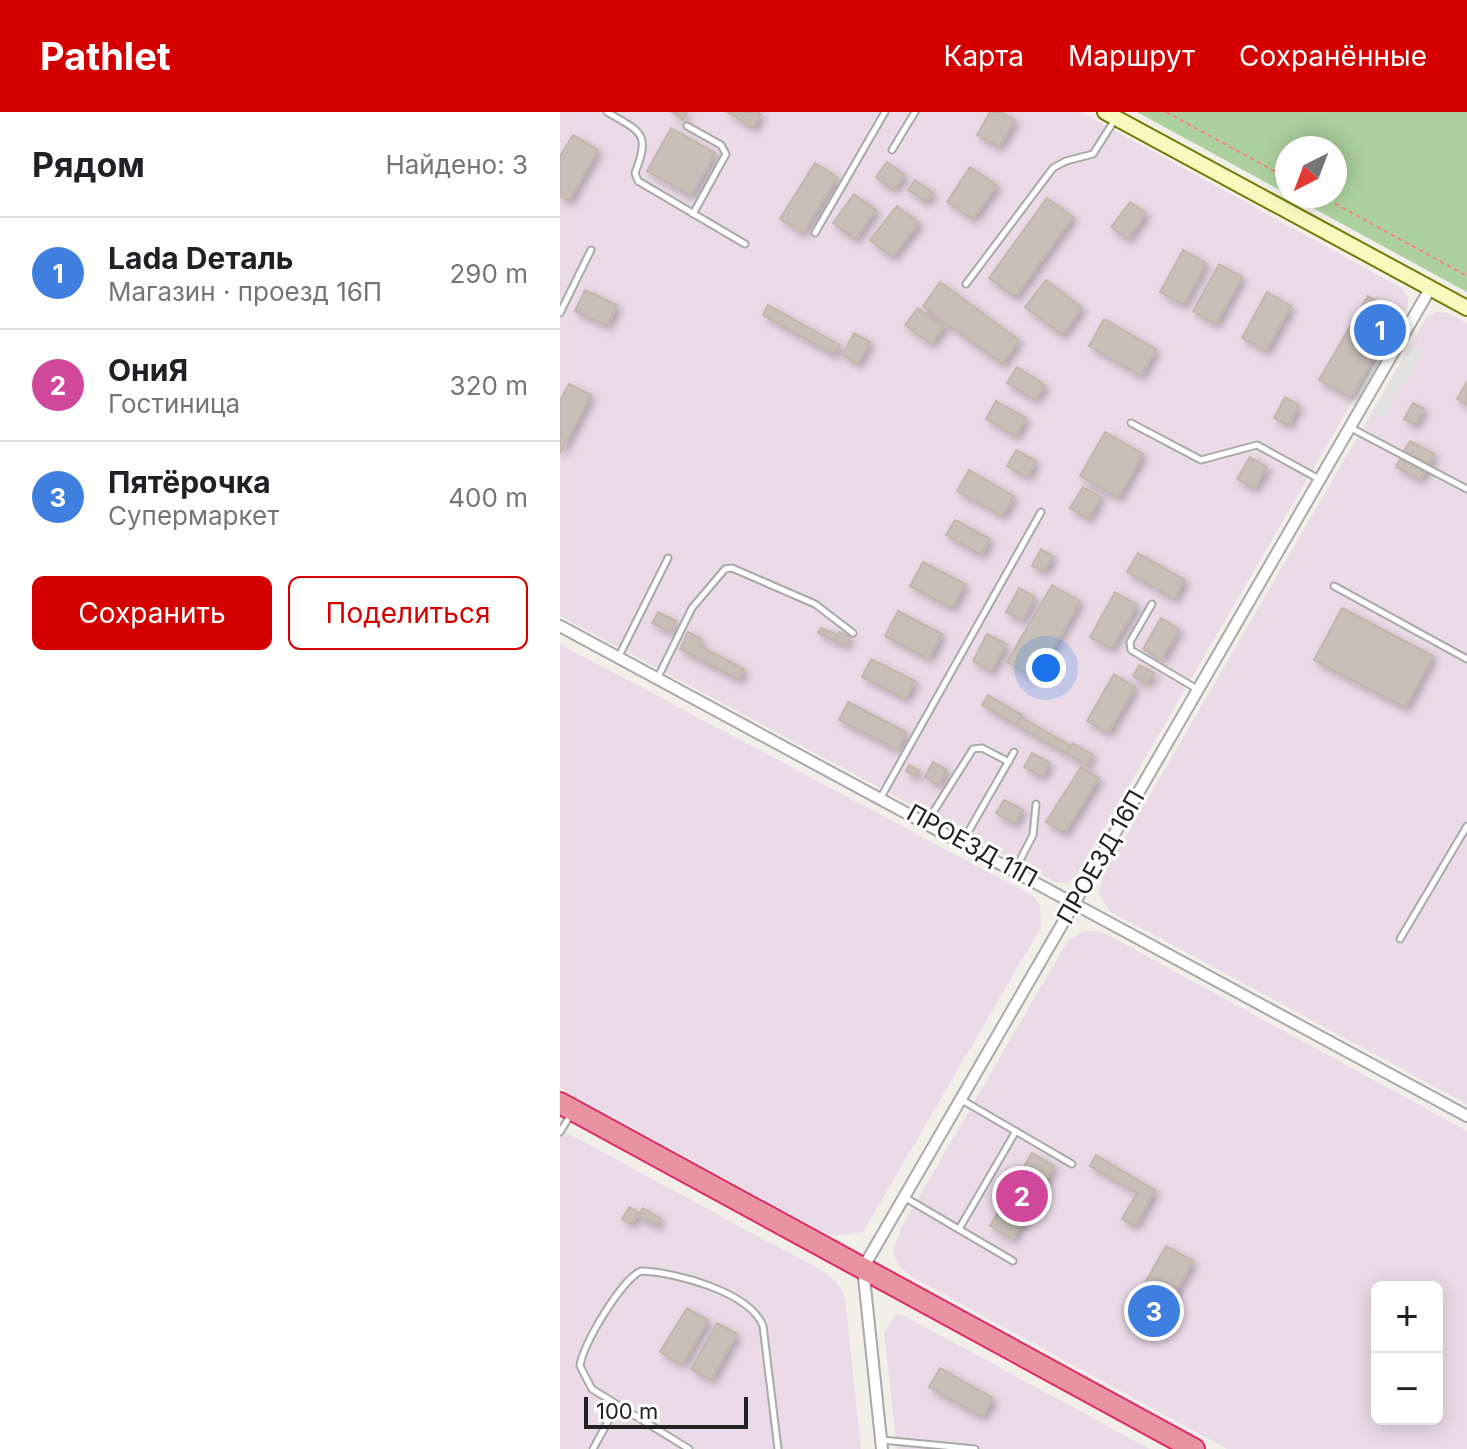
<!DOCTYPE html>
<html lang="ru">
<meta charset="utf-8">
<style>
:root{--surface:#fff;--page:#f2f2f2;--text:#202124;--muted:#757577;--line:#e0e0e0;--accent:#d40000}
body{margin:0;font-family:Inter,sans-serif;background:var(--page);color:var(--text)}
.controls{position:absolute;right:24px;bottom:24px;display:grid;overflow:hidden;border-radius:12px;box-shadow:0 4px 20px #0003}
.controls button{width:72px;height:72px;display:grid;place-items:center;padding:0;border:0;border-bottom:2px solid var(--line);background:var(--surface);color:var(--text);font:40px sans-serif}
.compass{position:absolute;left:715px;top:24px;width:72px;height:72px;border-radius:50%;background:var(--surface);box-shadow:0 4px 20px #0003;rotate:222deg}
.scale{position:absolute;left:24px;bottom:20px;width:164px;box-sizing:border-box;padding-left:8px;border:4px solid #222;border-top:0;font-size:22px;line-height:28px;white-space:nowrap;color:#222;-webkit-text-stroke:6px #fff;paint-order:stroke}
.you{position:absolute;left:486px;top:556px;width:28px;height:28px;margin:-20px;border:6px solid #fff;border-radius:50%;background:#1a73e8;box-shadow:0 0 0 12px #1a73e833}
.badge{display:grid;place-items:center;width:52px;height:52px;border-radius:50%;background:var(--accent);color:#fff;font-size:26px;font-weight:700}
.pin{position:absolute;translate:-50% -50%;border:4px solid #fff;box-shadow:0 2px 8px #0006}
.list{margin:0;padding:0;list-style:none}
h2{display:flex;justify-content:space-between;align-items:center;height:104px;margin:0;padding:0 32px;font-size:34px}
h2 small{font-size:26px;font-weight:400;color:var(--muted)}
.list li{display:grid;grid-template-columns:52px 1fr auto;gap:24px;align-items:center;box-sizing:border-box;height:112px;padding:0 32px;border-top:2px solid var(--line)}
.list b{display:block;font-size:30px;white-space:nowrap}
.list p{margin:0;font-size:26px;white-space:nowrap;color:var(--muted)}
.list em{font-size:26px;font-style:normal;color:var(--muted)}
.actions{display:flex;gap:16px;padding:24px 32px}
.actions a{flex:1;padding:18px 0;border:2px solid var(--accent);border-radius:12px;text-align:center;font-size:28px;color:var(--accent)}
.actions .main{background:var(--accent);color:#fff}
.map{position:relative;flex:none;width:907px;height:1337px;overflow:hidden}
header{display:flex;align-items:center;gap:48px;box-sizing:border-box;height:112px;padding:0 40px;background:var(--accent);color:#fff}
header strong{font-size:38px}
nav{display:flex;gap:44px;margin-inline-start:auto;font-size:28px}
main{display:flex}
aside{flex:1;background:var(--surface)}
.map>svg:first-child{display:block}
.industrial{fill:#ebdbe8;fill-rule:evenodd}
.forest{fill:#add19e}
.parking{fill:#e2e2e2}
.building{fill:#c7bfb8;stroke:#c4b6ab;stroke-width:2;filter:url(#shadow)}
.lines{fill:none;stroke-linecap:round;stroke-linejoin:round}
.lane-casing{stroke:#a9a9a9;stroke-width:9}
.street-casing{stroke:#a9a9a9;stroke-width:14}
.secondary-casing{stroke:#707d05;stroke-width:18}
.highway-casing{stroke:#dc2a67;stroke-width:24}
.path{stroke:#fa8072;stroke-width:2;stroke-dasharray:4 4;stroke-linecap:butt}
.lane{stroke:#fff;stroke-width:5}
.street{stroke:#fff;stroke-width:10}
.secondary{stroke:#f7fabf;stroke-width:14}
.highway{stroke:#e892a2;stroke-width:20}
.labels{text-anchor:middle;stroke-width:6;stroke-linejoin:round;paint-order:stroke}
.street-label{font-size:24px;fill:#222;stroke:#fff}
</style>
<header>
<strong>Pathlet</strong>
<nav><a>Карта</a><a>Маршрут</a><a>Сохранённые</a></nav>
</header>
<main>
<aside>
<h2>Рядом<small>Найдено: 3</small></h2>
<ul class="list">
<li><span class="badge" style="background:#3f7fe0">1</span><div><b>Lada Dеталь</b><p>Магазин · проезд 16П</p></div><em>290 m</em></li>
<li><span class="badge" style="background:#d1479c">2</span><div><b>ОниЯ</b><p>Гостиница</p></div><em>320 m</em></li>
<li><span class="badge" style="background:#3f7fe0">3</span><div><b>Пятёрочка</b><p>Супермаркет</p></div><em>400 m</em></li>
</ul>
<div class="actions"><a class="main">Сохранить</a><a>Поделиться</a></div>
</aside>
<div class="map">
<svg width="907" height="1337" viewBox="0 0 907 1337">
<defs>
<filter id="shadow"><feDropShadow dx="4" dy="4" stdDeviation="4" flood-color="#0004"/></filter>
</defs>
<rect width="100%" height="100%" fill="#f2efe9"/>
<g class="industrial">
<polygon points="0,0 521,0 842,176 848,186 848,194 517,763 507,771 495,770 0,504"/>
<polygon points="876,200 888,201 907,211 907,992 551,800 539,783 542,765 867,205"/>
<polygon points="0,532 473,784 480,793 481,815 303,1120 271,1124 0,976"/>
<path d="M533 819 546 822 907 1019V1337H667L352 1165 339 1154 333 1140 341 1116 508 828 520 821ZM817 1175H877V1307H817Z"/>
<polygon points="0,1017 266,1161 278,1172 285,1186 301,1337 0,1337"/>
<polygon points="336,1202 343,1203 590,1337 337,1337 324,1220"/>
</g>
<polygon class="forest" points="577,0 907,0 907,180 731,84 775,84 775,36 727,36 727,82"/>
<polygon class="parking" points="852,233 863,239 824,306 813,300"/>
<g class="building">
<polygon points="112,0 127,0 123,8"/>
<polygon points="167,0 197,0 201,2 193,16"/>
<polygon points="430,0 441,0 455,8 439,35 417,23"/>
<polygon points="111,16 155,41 131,84 87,59"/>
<polygon points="13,23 38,38 9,89 0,84 0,44"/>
<polygon points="327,50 345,63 333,78 316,65"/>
<polygon points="255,51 277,65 243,121 220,107"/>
<polygon points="410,55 437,73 413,107 387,90"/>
<polygon points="355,68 373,81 366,90 348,78"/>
<polygon points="294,82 316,98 295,127 273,111"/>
<polygon points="487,86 513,105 455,185 429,166"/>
<polygon points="570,90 586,101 568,127 551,115"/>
<polygon points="337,94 359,111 332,145 310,128"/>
<polygon points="623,138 646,151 623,193 600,180"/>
<polygon points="659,152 682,165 656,212 633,199"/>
<polygon points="486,168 522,196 502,223 465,195"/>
<polygon points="380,170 459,228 442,252 363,194"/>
<polygon points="25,178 57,193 47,214 15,199"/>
<polygon points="707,180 731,194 706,239 682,226"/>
<polygon points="808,184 828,196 818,212 829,218 791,286 759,268"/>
<polygon points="208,193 280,233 274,243 203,203"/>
<polygon points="358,196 384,215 371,232 345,213"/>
<polygon points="544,207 596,237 581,264 529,234"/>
<polygon points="294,221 310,230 298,252 282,243"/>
<polygon points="457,255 485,273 475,288 447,271"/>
<polygon points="907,270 907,293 897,287"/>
<polygon points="9,272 31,283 0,342 0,288"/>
<polygon points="725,285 739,293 728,313 714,306"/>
<polygon points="436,289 466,306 456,324 426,307"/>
<polygon points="853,291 864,297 855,313 844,307"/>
<polygon points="545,320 583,342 558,386 520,364"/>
<polygon points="850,329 874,342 869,352 844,339"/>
<polygon points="456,338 476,349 467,365 447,354"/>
<polygon points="844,339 869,352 865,359 840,347"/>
<polygon points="690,345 707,355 694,377 677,367"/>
<polygon points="840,347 865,359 860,368 836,355"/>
<polygon points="409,358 454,384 442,404 397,379"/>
<polygon points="523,375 541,385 528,407 510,396"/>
<polygon points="395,408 430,427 421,443 386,423"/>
<polygon points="481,437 493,444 484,460 472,454"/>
<polygon points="578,441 625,468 614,487 567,460"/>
<polygon points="363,450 405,472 392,496 350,474"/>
<polygon points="492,473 520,489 475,567 447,550"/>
<polygon points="459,476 475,485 462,509 446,500"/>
<polygon points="555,480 577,493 551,537 530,525"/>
<polygon points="782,496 873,544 845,596 754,548"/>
<polygon points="338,499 382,522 368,547 325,524"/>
<polygon points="98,500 116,509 110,520 92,511"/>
<polygon points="601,506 619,517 601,548 583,537"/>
<polygon points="261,516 278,523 275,529 258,521"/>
<polygon points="128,520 141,527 138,533 184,557 179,568 120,537"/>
<polygon points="279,520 290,525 286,534 275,529"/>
<polygon points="427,522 446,532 431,559 413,549"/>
<polygon points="311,547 355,569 345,587 302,565"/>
<polygon points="579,553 594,561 587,572 573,564"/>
<polygon points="554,562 575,575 548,621 527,609"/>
<polygon points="428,583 462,603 456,613 422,593"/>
<polygon points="288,590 346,620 337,638 279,608"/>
<polygon points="461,605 511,634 507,642 456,613"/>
<polygon points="513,631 533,643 526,653 507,642"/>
<polygon points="472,641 490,651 482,665 464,655"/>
<polygon points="373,650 387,658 378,673 365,665"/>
<polygon points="349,653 360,659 356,665 346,659"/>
<polygon points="521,655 539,666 504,721 486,710"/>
<polygon points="444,688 463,698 454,712 436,701"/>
<polygon points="472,1041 494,1054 453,1127 430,1114"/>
<polygon points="536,1043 595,1078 575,1114 562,1107 577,1081 530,1054"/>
<polygon points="69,1095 78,1100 71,1112 62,1107"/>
<polygon points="83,1096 101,1107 97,1114 78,1104"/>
<polygon points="606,1134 633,1149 598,1211 571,1195"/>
<polygon points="127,1196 148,1208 122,1253 100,1240"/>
<polygon points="157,1211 177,1222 151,1268 131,1257"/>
<polygon points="380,1256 433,1286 422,1305 369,1275"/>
</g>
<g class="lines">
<defs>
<g id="lane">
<path d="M47 0C81 20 91 21 75 61L78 69 185 132"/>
<polyline points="127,14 161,33 166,42 133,102"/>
<polyline points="332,38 355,0"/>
<polyline points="255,121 325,0"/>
<polyline points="406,172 493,56 506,49 533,42 554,9"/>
<polyline points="0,201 31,138"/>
<polyline points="571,311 641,348 697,333 759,367"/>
<polyline points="791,316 907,377"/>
<polyline points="774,474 907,547"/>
<polyline points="592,492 570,530 571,538 637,577"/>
<polyline points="59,544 108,446"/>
<polyline points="98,565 132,496 165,457 172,456 255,492 293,521"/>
<polyline points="321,685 481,400"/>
<polyline points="367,710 413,637 422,636 449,650"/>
<polyline points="403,729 454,640"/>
<polyline points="455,758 473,723 476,692"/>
<polyline points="840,827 907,714"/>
<polyline points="402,988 512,1052"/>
<polyline points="0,1020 10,1004"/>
<polyline points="344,1085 453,1149"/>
<polyline points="399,1117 456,1019"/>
<polyline points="322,1328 415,1337"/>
<polyline points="33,1337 57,1293"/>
<path d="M129 1337 32 1277 20 1254C22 1233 62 1167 81 1159 115 1160 190 1180 203 1214L218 1337"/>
</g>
<g id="street">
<polyline points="0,514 907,1004"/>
<polyline points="322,1337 303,1156 870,177"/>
</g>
<polyline id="secondary" points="545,0 907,196"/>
<polyline id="highway" points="0,991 634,1337"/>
</defs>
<use href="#lane" class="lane-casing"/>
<use href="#street" class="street-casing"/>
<use href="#secondary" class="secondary-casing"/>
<use href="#highway" class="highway-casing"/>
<g class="path">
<polyline points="606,0 727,66"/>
<polyline points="761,84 907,164"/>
</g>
<use href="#lane" class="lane"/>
<use href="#street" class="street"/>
<use href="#secondary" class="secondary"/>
<use href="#highway" class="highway"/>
</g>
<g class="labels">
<g class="street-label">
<text transform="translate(412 734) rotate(29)" y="8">ПРОЕЗД 11П</text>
<text transform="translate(541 745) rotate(-60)" y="8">ПРОЕЗД 16П</text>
</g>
</g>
</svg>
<div class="controls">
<button>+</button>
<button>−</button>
</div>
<svg class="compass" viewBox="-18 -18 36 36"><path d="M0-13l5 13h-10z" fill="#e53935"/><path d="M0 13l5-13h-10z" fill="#757577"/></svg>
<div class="scale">100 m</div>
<div class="you"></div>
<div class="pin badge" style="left:820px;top:218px;background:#3f7fe0">1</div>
<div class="pin badge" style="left:462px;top:1084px;background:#d1479c">2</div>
<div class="pin badge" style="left:594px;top:1199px;background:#3f7fe0">3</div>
</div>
</main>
